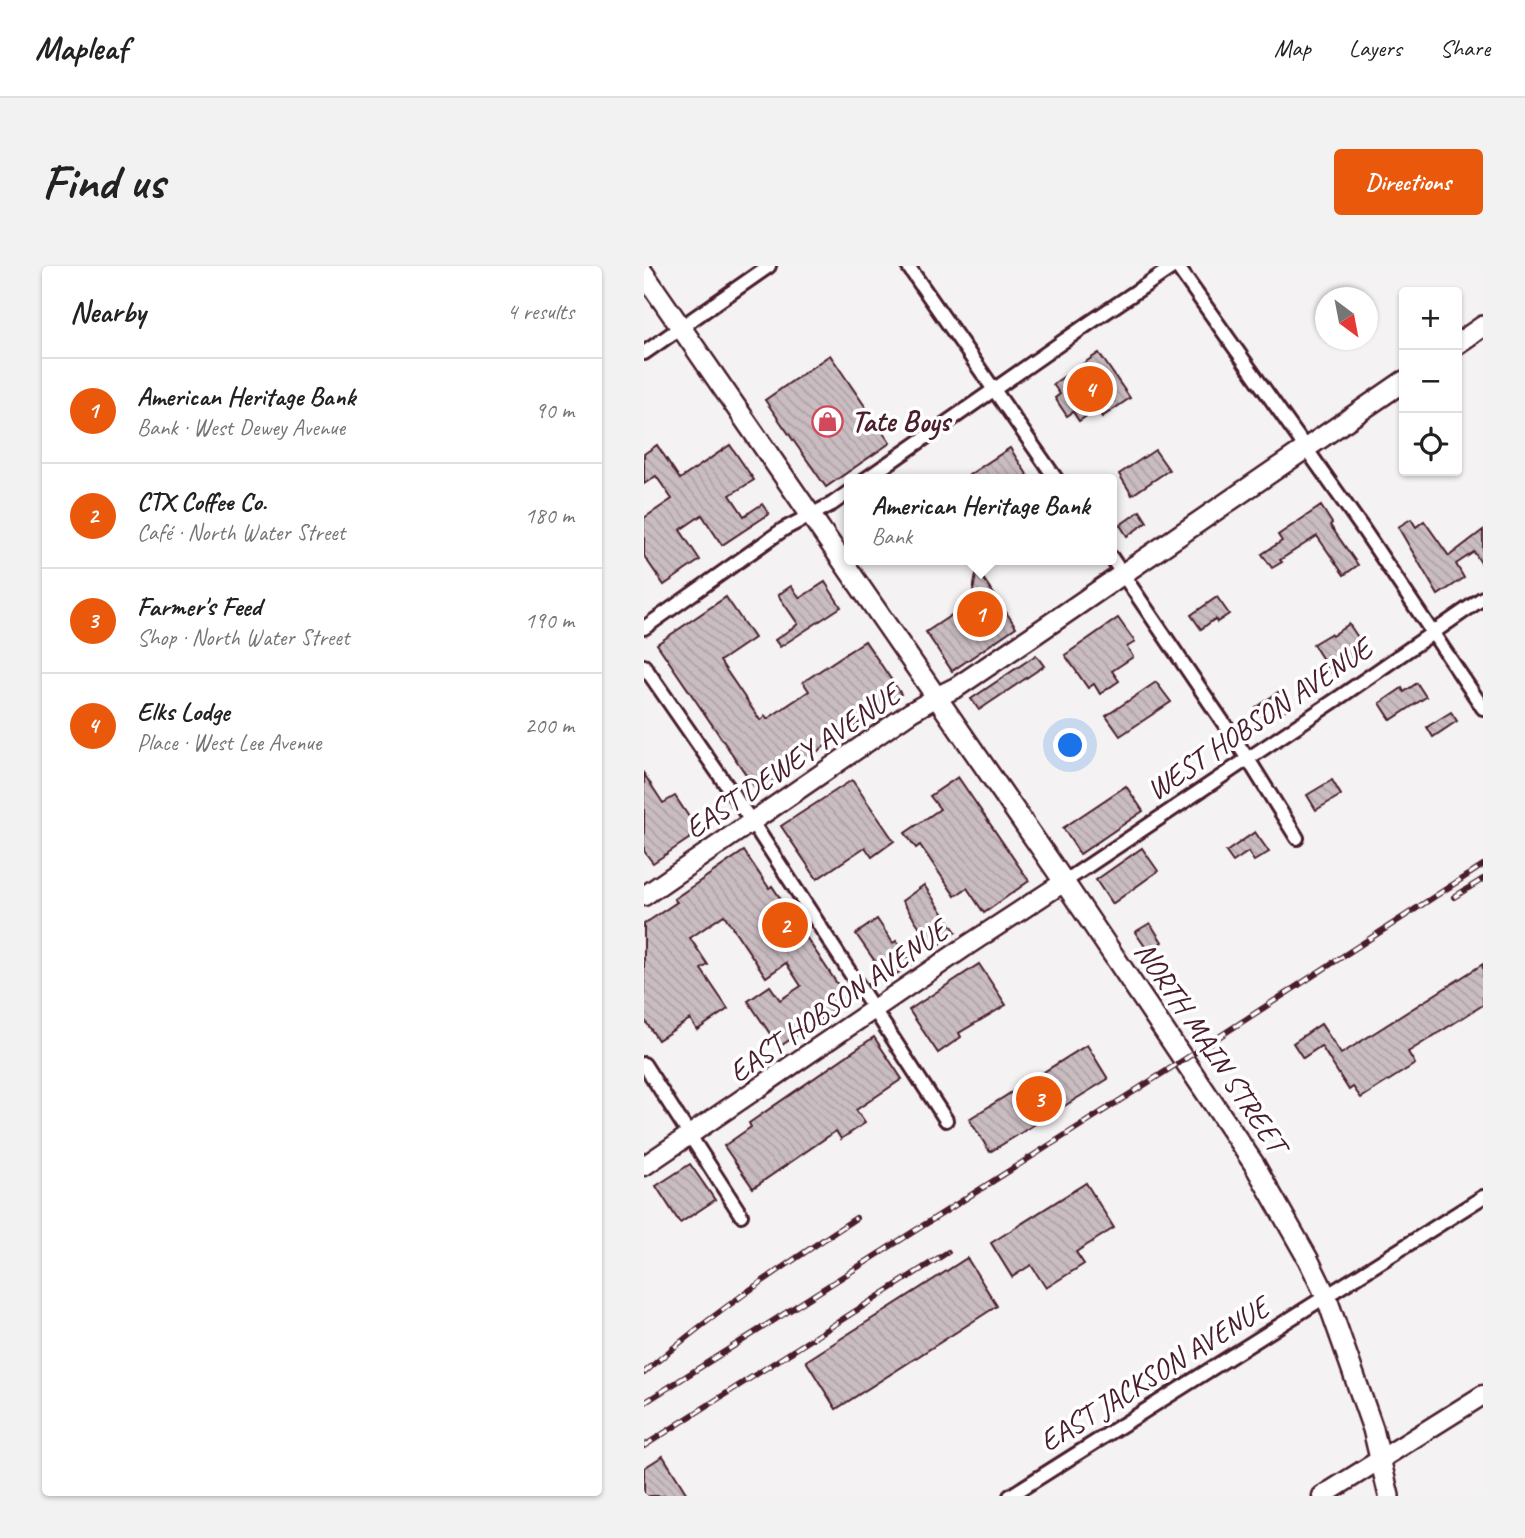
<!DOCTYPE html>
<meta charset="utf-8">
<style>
:root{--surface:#fff;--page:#f2f2f2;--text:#222;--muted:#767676;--line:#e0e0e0;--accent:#ea580c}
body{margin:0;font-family:Caveat,sans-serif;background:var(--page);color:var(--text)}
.controls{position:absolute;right:21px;top:21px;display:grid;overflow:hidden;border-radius:7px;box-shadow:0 2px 5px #0004}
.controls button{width:63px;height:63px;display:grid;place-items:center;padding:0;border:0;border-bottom:2px solid var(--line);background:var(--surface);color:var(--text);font:35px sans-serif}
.compass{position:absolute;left:671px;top:21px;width:63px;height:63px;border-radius:50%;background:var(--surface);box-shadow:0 2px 5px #0004;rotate:148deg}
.you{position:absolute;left:427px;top:480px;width:24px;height:24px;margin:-18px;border:5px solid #fff;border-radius:50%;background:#1a73e8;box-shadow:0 0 0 10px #1a73e833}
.badge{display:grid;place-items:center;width:46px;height:46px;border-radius:50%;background:var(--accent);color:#fff;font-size:23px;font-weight:700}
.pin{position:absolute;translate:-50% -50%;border:4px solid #fff;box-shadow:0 2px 7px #0006}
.popup{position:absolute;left:200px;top:208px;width:273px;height:91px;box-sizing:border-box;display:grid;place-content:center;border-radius:7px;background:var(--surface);filter:drop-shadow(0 2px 5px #0005);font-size:23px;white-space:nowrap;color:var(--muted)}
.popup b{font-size:26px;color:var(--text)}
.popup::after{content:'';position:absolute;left:50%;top:100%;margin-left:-14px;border:14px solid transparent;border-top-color:var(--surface)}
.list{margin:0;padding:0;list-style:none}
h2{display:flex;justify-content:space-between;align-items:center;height:91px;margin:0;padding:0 28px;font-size:30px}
h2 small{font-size:23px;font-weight:400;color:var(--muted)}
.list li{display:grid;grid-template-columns:46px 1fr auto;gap:21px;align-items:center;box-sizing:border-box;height:105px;padding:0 28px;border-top:2px solid var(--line)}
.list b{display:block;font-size:26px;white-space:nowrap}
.list p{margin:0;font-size:23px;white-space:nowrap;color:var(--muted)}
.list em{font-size:23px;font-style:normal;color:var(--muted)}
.icon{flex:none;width:38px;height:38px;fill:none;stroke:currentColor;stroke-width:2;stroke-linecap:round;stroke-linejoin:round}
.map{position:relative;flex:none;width:839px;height:1230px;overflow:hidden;border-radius:7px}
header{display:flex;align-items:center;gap:42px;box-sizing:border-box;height:98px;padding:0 35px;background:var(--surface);border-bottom:2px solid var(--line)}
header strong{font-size:33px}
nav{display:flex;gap:38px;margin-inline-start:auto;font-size:24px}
.intro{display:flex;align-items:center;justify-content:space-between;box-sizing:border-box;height:168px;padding:0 42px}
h1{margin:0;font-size:49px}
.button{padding:18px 32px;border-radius:7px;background:var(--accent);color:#fff;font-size:24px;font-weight:700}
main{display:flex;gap:42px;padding:0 42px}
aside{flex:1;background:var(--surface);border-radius:7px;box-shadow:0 2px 5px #0004}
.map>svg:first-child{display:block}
.building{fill:url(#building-back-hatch);stroke:#4a1f2b;stroke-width:2}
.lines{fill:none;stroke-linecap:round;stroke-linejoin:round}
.street-casing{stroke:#4a1f2b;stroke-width:18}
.secondary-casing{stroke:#4a1f2b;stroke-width:23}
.primary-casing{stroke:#4a1f2b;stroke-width:24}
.street{stroke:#fff;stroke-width:12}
.secondary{stroke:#fff;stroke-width:18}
.primary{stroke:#fff;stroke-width:19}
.rail-casing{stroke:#4a1f2b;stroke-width:6}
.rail{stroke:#fff;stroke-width:3.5;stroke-dasharray:10;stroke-linecap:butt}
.labels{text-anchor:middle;stroke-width:7;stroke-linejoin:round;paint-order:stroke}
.poi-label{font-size:30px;font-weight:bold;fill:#4a1f2b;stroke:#fff;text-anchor:start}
.street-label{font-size:30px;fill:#4a1f2b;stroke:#fff}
</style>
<header>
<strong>Mapleaf</strong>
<nav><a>Map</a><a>Layers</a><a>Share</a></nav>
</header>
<div class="intro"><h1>Find us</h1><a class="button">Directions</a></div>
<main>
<aside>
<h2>Nearby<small>4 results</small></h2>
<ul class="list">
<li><span class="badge">1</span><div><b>American Heritage Bank</b><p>Bank · West Dewey Avenue</p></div><em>90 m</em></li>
<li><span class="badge">2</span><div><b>CTX Coffee Co.</b><p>Café · North Water Street</p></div><em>180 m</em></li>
<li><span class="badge">3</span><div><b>Farmer's Feed</b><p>Shop · North Water Street</p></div><em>190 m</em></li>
<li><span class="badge">4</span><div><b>Elks Lodge</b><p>Place · West Lee Avenue</p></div><em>200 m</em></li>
</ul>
</aside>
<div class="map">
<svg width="839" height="1230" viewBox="0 0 839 1230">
<defs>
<pattern id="building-back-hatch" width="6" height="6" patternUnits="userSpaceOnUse" patternTransform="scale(1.75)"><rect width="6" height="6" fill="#cabdc1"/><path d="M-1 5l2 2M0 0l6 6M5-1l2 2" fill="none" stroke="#afa2a6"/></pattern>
</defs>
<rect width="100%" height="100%" fill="#f4f2f2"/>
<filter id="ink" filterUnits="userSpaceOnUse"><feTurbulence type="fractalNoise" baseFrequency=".0143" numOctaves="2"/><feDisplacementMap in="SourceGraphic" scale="14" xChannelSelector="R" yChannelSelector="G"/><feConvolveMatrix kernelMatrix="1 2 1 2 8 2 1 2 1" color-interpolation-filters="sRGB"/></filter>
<g filter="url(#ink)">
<g class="building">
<polygon points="455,87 486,132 458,151 453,143 435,155 429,146 423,150 411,132 416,128 409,118"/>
<polygon points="186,89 246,177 182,221 121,134"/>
<polygon points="13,179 36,213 86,179 110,214 86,229 100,250 118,238 125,248 78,279 58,249 36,264 56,294 20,319 0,290 0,252 28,233 12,210 0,218 0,188"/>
<polygon points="366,182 386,213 319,213"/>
<polygon points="511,184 525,204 488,229 475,208"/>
<polygon points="677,240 688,257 686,259 714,299 700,309 673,270 636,294 638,296 628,302 618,288 638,275 634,269"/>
<polygon points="496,245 503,256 483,270 476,259"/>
<polygon points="767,253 772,261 780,255 805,290 839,264 839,300 830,286 812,298 820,312 794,329 754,261"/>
<polygon points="333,303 372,361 308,405 282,366 327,336"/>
<polygon points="181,316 197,341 136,381 131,374 154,358 134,329 147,320 156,332"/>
<polygon points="82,331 110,372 76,395 116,454 121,450 123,453 165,425 159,416 221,375 257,428 114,526 13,378"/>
<polygon points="573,331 585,348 573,356 571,353 557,363 547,349"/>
<polygon points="474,352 491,376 483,381 489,391 468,405 475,415 456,428 450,418 444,422 421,389"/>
<polygon points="705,358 721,382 687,406 669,378 686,368 688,370"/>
<polygon points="392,389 400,400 335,444 327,433"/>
<polygon points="512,416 527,436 476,470 462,450"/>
<polygon points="773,417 782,431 747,454 736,437 758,422 760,426"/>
<polygon points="634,426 645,441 622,457 612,442"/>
<polygon points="807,446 813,455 789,471 783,461"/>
<polygon points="0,508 19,537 31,530 55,566 9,597 0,585"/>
<polygon points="314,511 385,615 340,647 323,622 311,630 276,579 272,582 261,567 296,543 286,530"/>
<polygon points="208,514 250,575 228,591 221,581 173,613 137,560"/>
<polygon points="688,514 697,529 672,544 663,529"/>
<polygon points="482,520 499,545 436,588 419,562"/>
<polygon points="611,566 625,586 610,595 604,586 589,596 582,586"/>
<polygon points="498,582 514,605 468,638 452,614"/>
<polygon points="100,585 125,622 128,620 204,734 135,781 104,735 126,720 136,734 157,720 142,697 122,711 80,649 46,672 64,699 57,703 84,743 53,764 46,753 14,774 0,753 0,658 33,636 30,633"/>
<polygon points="280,619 312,666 290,682 258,635"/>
<polygon points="233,653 249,677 252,675 267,698 244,714 212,668"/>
<polygon points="506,657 518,676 504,685 491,666"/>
<polygon points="335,698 362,739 315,767 317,771 294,787 265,744"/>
<polygon points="839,698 839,739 764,786 771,798 717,832 709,821 705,824 677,780 659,792 649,777 677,758 697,788"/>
<polygon points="230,771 258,813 212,844 221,857 197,873 192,865 109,922 80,880 107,861 105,857"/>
<polygon points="443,779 464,813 346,886 325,853"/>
<polygon points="46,898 71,934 36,957 12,920"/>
<polygon points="442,917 470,962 432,986 440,998 402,1022 387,999 368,1011 347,977"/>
<polygon points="323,992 353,1040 192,1143 162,1095"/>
<polygon points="19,1190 44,1230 0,1230 0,1202"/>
</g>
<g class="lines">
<defs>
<g id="street">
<polyline points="264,0 412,213"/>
<polyline points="533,0 719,263 839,442"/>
<polyline points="0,87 125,0"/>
<polyline points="222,213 444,58 530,0"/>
<polyline points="467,291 604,493 653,572"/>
<polyline points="0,362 140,263 188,238 205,226"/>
<polyline points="0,400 108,556 302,854"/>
<polyline points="420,616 696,431 839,332"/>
<polyline points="0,798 97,949"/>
<polyline points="366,1230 839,931"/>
</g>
<g id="secondary">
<polyline points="0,630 267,446 293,431"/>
<polyline points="0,900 324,679 420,616"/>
<polyline points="678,1230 839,1129"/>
</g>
<g id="primary">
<polyline points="0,8 412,604 610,898 664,993 682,1030 729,1163 745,1230"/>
<polyline points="813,78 839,60"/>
<polyline points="293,431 313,421 387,371 760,115"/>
</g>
</defs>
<use href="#street" class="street-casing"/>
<use href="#secondary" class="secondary-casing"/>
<use href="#primary" class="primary-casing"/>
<use href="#street" class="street"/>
<use href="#secondary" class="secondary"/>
<use href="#primary" class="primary"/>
<defs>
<g id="rail">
<polyline points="810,631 839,613"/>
<path d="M0 1107C65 1049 139 1001 212 952"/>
<polyline points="0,1137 541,793 839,599"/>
<polyline points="0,1180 304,986"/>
</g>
</defs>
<use href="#rail" class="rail-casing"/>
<use href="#rail" class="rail"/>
</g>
</g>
<defs>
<symbol id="shop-ring" viewBox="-11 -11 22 22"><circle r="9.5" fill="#fff" stroke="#d1495b" stroke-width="1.5"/><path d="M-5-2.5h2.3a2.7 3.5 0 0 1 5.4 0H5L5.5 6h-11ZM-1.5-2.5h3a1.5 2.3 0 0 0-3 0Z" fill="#d1495b"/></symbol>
</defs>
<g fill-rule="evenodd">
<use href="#shop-ring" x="166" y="138" width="35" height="35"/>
</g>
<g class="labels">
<g class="poi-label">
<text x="207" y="165">Tate Boys</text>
</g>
<g class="street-label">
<text transform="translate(615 453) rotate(-34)" y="10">WEST HOBSON AVENUE</text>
<text transform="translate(148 495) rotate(-34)" y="10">EAST DEWEY AVENUE</text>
<text transform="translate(194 735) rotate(-35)" y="10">EAST HOBSON AVENUE</text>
<text transform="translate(567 781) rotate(56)" y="10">NORTH MAIN STREET</text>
<text transform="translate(510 1108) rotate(-32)" y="10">EAST JACKSON AVENUE</text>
</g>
</g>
</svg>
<div class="controls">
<button>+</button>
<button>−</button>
<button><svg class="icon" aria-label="locate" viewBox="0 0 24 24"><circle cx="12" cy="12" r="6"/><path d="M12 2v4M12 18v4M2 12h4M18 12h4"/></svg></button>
</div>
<svg class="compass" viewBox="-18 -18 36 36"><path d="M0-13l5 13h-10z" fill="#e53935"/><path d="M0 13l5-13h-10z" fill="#767676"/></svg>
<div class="you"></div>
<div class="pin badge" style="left:336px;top:348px">1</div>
<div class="popup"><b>American Heritage Bank</b>Bank</div>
<div class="pin badge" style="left:141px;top:659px">2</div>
<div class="pin badge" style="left:395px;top:833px">3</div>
<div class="pin badge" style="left:446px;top:123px">4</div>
</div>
</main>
